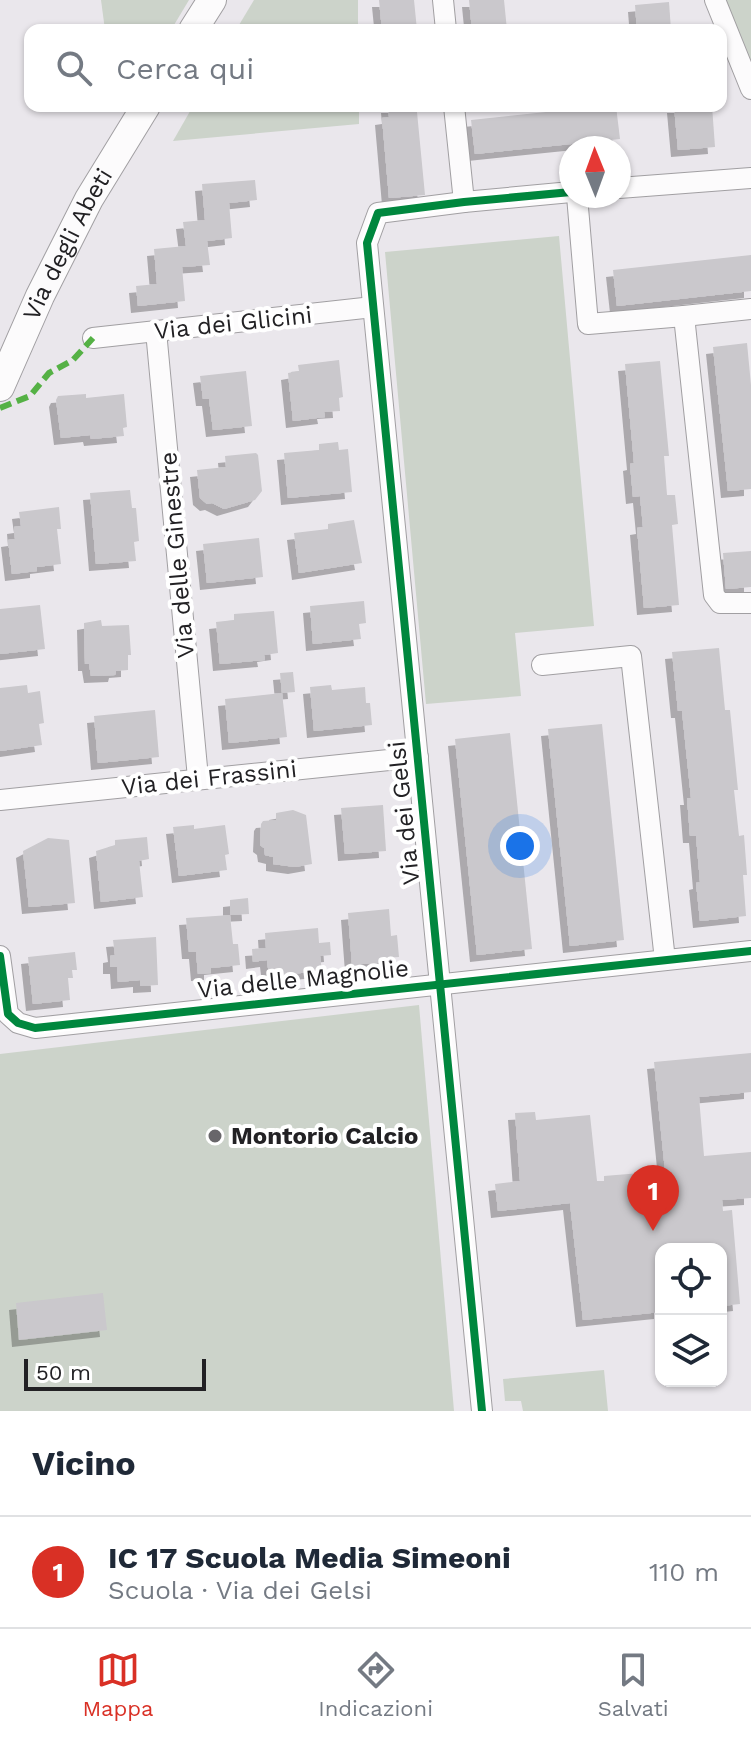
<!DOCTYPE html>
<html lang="it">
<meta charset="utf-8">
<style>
:root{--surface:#fff;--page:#f2f2f3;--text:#1f2937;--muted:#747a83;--line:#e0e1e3;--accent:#d93025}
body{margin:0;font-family:"Work Sans",sans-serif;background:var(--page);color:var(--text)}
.controls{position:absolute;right:24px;bottom:24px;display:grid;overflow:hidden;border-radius:16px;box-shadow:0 2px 6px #0004}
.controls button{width:72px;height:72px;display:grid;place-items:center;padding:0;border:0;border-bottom:2px solid var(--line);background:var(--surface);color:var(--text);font:40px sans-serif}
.compass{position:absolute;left:559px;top:136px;width:72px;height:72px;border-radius:50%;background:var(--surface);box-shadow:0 2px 6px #0004;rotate:359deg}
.scale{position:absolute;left:24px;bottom:20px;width:182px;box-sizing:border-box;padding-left:8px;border:4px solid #222124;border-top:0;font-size:22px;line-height:28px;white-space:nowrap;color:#222124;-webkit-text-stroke:6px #fff;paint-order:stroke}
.you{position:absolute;left:520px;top:846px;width:28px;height:28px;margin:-20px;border:6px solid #fff;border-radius:50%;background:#1a73e8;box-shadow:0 0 0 12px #1a73e833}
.badge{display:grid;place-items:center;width:52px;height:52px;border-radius:50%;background:var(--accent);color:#fff;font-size:26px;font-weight:700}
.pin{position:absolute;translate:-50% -66px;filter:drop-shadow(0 2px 4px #0008)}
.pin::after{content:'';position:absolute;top:42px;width:28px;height:24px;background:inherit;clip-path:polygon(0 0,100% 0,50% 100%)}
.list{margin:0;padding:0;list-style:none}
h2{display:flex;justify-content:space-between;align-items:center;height:104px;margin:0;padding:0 32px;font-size:34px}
h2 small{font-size:26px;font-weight:400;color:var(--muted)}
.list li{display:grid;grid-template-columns:52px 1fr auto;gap:24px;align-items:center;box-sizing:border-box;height:112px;padding:0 32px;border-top:2px solid var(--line)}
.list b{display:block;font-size:30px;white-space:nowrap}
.list p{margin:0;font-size:26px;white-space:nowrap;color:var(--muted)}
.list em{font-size:26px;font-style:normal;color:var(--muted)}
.icon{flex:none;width:44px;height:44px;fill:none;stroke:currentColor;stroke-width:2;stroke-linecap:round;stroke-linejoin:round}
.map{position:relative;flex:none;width:751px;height:1411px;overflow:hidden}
.search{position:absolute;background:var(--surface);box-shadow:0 2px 6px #0004;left:24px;right:24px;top:24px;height:88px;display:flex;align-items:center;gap:20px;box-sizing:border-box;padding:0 28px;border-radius:16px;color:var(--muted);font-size:30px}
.sheet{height:216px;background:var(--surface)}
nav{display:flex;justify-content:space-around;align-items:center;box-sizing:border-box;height:112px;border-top:2px solid var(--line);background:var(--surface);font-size:22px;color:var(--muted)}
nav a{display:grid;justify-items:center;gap:4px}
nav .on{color:var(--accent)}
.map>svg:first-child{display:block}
.green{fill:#ccd3ca}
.building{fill:#cac8cc;filter:url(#shadow)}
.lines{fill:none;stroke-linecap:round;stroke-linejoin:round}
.street-casing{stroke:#a19fa2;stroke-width:22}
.secondary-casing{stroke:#a19fa2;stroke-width:30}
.street{stroke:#fcfbfc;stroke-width:20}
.secondary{stroke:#fcfbfc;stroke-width:28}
.quiet{stroke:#55b145;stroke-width:6;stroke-dasharray:12 6;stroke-linecap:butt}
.cycleway-casing{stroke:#fff;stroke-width:13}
.cycleway{stroke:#00873e;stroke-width:8}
.poi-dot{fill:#68666a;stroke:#fff;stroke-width:3}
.labels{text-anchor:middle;stroke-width:8;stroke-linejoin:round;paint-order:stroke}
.street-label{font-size:24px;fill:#222124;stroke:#fff}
.poi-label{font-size:24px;font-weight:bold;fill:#222124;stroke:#fff;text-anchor:start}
</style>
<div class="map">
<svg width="751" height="1411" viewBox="0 0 751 1411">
<defs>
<filter id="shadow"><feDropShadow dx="-7" dy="7" stdDeviation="0" flood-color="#0004"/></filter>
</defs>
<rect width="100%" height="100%" fill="#eae7ec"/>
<g class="green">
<polygon points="101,0 189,0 171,30 105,30"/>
<polygon points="254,0 358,0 358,30 236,30"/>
<polygon points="723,0 751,0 751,82"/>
<polygon points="193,106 359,106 359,124 173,141"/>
<polygon points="559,236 594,626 515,633 521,696 426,704 385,252"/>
<polygon points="419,1005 454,1411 0,1411 0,1054"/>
<polygon points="604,1370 608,1411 523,1411 521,1401 505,1401 503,1379"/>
</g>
<g class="building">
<polygon points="379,0 414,0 417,30 382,30"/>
<polygon points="469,0 504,0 507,30 472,30"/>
<polygon points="669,2 671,30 637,30 635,5"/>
<polygon points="388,106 423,106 424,112 417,112 425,195 389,198 382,118 389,117"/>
<polygon points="603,106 616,106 620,139 475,154 471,120"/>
<polygon points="674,106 712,106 715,147 678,150"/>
<polygon points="255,180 257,200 229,203 232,238 207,241 210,265 182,267 185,301 138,306 136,286 157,284 154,249 186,246 183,222 205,220 202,184"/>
<polygon points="751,255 751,291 617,306 613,270"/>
<polygon points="747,343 751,385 751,489 728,491 713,347"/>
<polygon points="339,360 343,397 339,398 340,411 324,412 325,417 293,421 288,373 299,371 298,365"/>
<polygon points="660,361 669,456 664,456 667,495 675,495 678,524 672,525 679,605 644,608 637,528 643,527 640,496 633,497 630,464 634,463 625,364"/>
<polygon points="246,371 252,426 213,430 209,399 203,399 200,376"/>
<polygon points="86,394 86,398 124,394 127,427 123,428 124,436 91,439 90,435 61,438 56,400 58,396"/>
<polygon points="338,442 339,450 348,449 352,492 288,498 284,453 319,450 319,444"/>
<polygon points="256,453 258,455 262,491 255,500 224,509 212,503 207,504 200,498 197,470 226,467 225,456"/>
<polygon points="130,490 132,508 136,508 139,541 134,542 136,561 96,564 90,493"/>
<polygon points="59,507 61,529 57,529 61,564 37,567 37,571 12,574 8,540 15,539 14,527 21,526 19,512"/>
<polygon points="354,520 362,563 299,573 294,533 328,529 328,524"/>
<polygon points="259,538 263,577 207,583 203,544"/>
<polygon points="751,551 751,587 726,589 723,553"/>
<polygon points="364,601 366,623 359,624 361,639 313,644 310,606"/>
<polygon points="40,605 45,649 0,654 0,609"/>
<polygon points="274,611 278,653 264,655 265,660 220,664 216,622 234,620 234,614"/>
<polygon points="101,620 102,626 129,625 131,655 128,655 128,670 116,671 115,675 91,676 89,664 85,664 84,623"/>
<polygon points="719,648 725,710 730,710 738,790 734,790 739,836 744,835 747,875 743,875 746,916 700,921 696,883 700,882 696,836 690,836 687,798 691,798 682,711 678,711 672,652"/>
<polygon points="293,672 295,692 282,693 280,673"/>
<polygon points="27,685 28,693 40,691 44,723 39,724 42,745 0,751 0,688"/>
<polygon points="331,685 332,690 365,687 366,703 370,703 372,725 314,731 310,687"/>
<polygon points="282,693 287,737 229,743 225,699"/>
<polygon points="155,710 159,757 98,763 94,716"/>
<polygon points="602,724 624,940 570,946 548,729"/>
<polygon points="510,733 532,949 477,955 455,739"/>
<polygon points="383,805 386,851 345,854 341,808"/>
<polygon points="293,810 306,815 312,864 295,867 273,864 273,857 265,855 264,848 260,845 261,824 263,821 276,820 276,813"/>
<polygon points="194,825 194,829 225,825 229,854 225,855 227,870 179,876 173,827"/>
<polygon points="147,837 149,859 139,861 143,897 101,902 96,851 115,845 115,840"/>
<polygon points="48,838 69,840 75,903 29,907 23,851"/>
<polygon points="248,898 249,914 230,915 230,900"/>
<polygon points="389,909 391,936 397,935 399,957 384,958 384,962 352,965 348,913"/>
<polygon points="230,915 233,944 238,944 240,965 211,968 211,973 198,974 196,952 189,952 186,918"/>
<polygon points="318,928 319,943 330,942 331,955 320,956 322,971 269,976 267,960 253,962 252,949 266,948 265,933"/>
<polygon points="156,937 158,985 140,986 140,980 118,982 117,967 110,967 110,956 115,955 113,940"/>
<polygon points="75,952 77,970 72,970 73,978 68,978 70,1000 33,1004 28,957"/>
<polygon points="751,1053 751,1092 699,1097 704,1156 751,1152 751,1198 722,1200 723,1211 732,1210 740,1304 721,1306 721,1249 661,1249 661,1312 583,1320 570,1203 498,1211 495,1184 520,1181 515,1113 535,1112 536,1120 590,1115 597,1181 604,1181 604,1176 665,1171 654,1062"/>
<polygon points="103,1293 107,1330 19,1340 16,1303"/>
</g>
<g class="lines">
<defs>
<g id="street">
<polyline points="443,0 446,30"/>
<polyline points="715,0 751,89"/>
<polyline points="454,106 464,202"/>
<polyline points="619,188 751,178"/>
<polyline points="577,196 588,324 684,316"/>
<polyline points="751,309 684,316 714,595 720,603 751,603"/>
<polyline points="156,331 198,778"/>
<polyline points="93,338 373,307"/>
<polyline points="542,665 631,656 665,960"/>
<polyline points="0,800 418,757"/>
<polyline points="0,956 8,1014 18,1023 35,1028 751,951"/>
<polyline points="482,1411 367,243 378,213 464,202 571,192"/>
</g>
<g id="secondary">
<polyline points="193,30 212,0"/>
<path id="s1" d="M0 387 40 296 89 199 146 106"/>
</g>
</defs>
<use href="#street" class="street-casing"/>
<use href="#secondary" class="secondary-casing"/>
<use href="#street" class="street"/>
<use href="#secondary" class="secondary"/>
<polyline class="quiet" points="0,408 30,396 49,373 73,360 93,338"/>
<defs>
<g id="cycleway">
<polyline points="0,956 8,1014 18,1023 35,1028 751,951"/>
<polyline points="482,1411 367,243 378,213 464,202 571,192"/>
</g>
</defs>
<use href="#cycleway" class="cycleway-casing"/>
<use href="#cycleway" class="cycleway"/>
</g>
<circle class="poi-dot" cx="215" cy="1136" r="8"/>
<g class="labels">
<g class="street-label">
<text dy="8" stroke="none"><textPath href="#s1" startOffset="158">Via degli Abeti</textPath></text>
<text transform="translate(233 323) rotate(-6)" y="8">Via dei Glicini</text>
<text transform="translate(177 555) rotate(-95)" y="8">Via delle Ginestre</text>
<text transform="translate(209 778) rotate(-6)" y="8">Via dei Frassini</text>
<text transform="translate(404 813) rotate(-96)" y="8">Via dei Gelsi</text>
<text transform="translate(303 979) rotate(-6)" y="8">Via delle Magnolie</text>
</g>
<g class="poi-label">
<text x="231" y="1144">Montorio Calcio</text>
</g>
</g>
</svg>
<div class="controls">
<button><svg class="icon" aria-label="locate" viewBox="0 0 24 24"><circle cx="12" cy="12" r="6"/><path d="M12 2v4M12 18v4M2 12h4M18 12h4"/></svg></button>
<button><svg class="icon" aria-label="layers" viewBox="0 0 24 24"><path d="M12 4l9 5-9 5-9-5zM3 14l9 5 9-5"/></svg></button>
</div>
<svg class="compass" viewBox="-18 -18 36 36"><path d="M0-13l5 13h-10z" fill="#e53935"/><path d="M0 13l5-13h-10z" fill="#747a83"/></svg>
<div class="scale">50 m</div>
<div class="you"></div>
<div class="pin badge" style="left:653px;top:1231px">1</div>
<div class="search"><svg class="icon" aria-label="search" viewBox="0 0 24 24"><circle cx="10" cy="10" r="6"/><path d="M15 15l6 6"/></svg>Cerca qui</div>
</div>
<section class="sheet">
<h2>Vicino<small></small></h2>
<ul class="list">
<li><span class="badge">1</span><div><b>IC 17 Scuola Media Simeoni</b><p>Scuola · Via dei Gelsi</p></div><em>110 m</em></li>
</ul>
</section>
<nav>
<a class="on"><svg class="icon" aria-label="map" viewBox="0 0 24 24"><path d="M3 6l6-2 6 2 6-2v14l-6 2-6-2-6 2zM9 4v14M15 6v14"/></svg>Mappa</a>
<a><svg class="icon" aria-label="directions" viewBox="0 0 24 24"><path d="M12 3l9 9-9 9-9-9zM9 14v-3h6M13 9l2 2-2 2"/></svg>Indicazioni</a>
<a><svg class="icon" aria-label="saved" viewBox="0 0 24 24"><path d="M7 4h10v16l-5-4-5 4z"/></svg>Salvati</a>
</nav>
